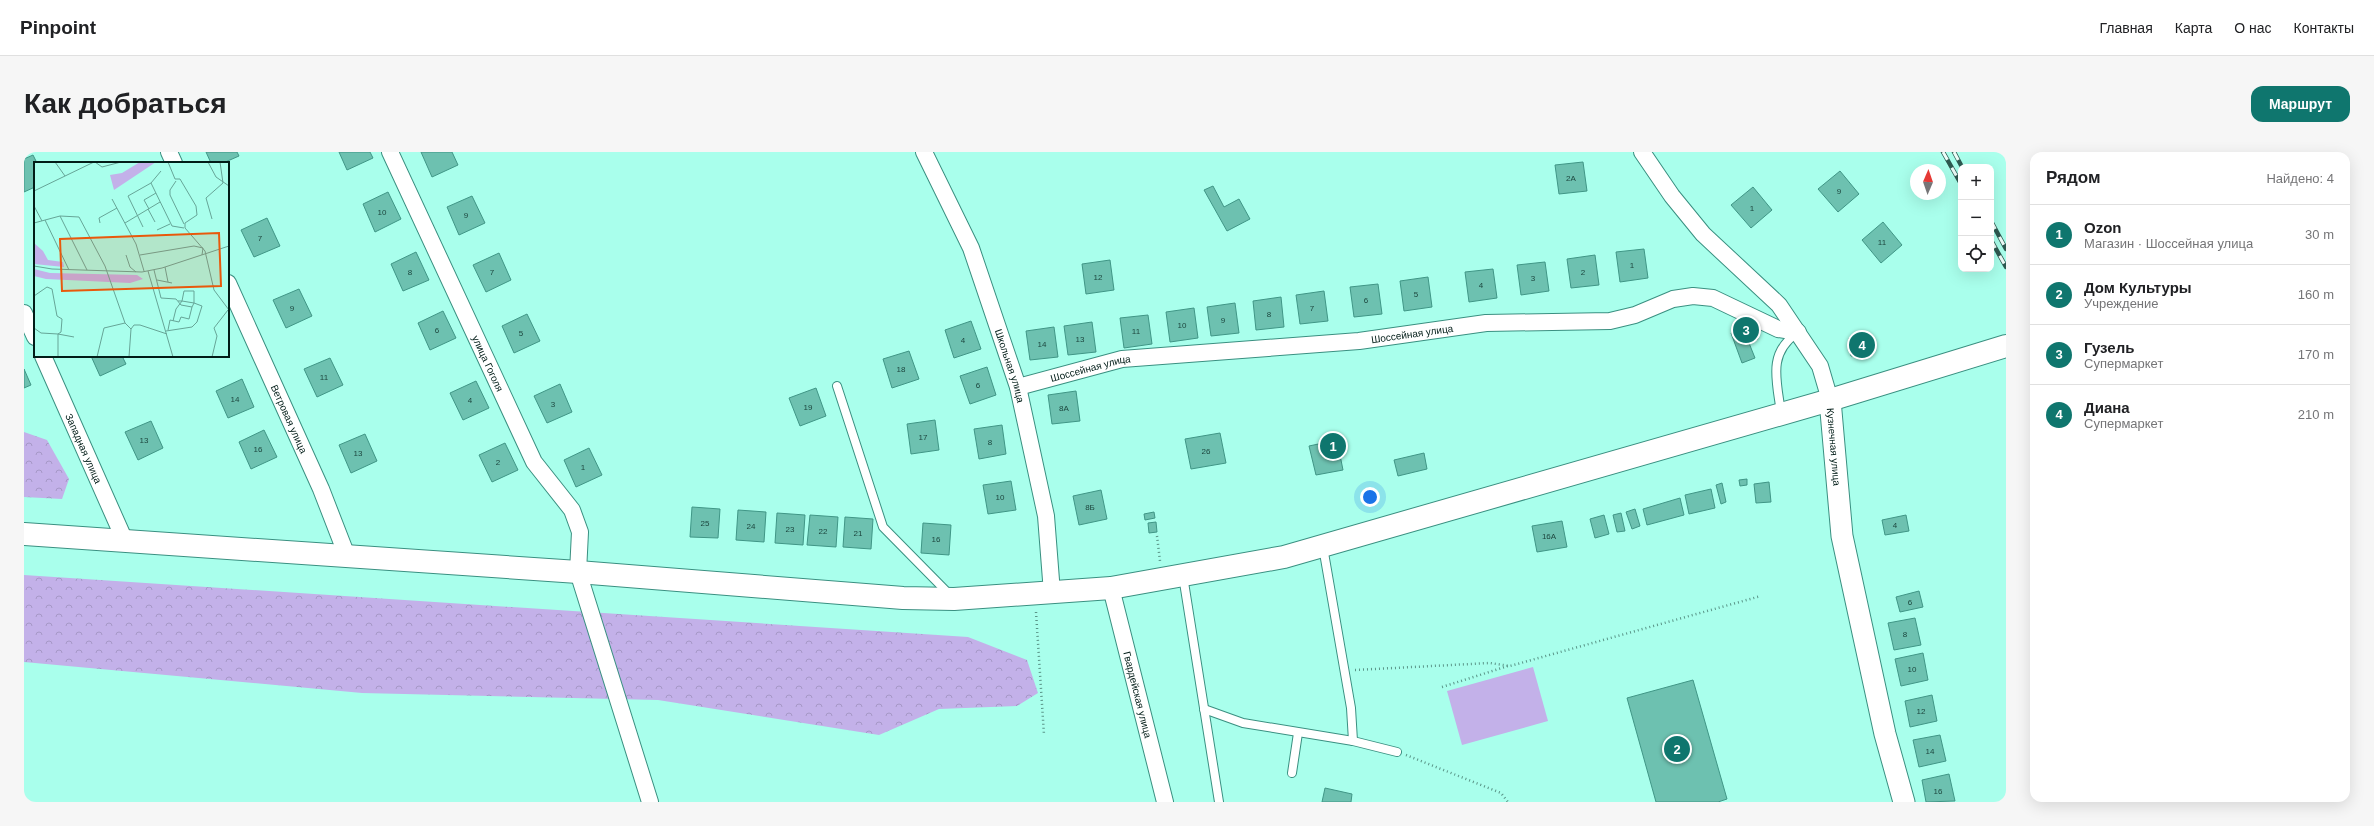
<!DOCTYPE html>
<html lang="ru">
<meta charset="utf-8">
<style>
:root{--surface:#fff;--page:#f6f6f6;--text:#202124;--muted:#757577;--line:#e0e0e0;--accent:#0f766e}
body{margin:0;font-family:Helvetica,sans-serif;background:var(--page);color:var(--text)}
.controls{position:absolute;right:12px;top:12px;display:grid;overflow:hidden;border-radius:8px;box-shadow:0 4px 16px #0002}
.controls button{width:36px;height:36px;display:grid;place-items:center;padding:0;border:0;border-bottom:1px solid var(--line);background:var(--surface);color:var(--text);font:20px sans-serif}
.compass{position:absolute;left:1886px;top:12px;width:36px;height:36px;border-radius:50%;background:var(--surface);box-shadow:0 4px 16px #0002;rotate:2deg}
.you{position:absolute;left:1346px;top:345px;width:14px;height:14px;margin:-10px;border:3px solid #fff;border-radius:50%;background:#1a73e8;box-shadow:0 0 0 6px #1a73e833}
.badge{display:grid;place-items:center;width:26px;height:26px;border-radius:50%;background:var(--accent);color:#fff;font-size:13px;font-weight:700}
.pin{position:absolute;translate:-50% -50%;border:2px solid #fff;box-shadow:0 1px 4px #0006}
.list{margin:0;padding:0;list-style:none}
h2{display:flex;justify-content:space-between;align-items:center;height:52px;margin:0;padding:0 16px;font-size:17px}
h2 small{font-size:13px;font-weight:400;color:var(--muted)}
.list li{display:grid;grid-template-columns:26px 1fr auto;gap:12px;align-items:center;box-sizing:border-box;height:60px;padding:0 16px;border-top:1px solid var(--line)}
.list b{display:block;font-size:15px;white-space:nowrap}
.list p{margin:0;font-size:13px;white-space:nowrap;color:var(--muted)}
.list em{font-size:13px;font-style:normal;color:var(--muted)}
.icon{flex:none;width:22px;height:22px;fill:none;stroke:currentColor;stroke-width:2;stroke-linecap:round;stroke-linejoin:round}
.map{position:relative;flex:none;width:1982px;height:650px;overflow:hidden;border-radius:12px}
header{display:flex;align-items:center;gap:24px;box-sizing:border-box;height:56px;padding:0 20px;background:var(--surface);border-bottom:1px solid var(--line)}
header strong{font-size:19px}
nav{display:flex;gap:22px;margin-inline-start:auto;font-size:14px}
.intro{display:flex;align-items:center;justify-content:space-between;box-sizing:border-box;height:96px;padding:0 24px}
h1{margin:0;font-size:28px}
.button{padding:10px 18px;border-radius:12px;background:var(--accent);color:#fff;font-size:14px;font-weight:700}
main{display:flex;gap:24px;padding:0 24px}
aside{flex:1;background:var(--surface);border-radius:12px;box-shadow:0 4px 16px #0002}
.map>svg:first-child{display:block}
.forest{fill:url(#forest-crowns)}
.park{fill:#c3b1e9}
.building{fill:#6dc1b0;stroke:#409686}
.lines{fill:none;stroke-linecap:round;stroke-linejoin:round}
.service-casing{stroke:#3a9081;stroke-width:10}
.minor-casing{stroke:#3a9081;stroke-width:18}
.tertiary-casing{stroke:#3a9081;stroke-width:23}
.secondary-casing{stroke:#3a9081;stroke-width:24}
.path{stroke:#5a9588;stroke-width:2.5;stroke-dasharray:1 3;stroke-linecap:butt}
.service{stroke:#fff;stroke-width:8}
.minor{stroke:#fff;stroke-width:16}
.tertiary{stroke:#fff;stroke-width:21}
.secondary{stroke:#fff;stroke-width:22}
.rail-casing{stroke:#2e5950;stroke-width:4.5}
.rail{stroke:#edfcf8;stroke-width:3;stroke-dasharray:9;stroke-linecap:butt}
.labels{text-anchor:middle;stroke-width:4;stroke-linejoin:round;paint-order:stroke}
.number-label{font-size:8px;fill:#1d463e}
.street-label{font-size:10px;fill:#021d18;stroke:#edfcf8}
.inset-road{fill:none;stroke:#66a597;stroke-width:1}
.view{fill:#e8590c;fill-opacity:0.15;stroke:#e8590c;stroke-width:2}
.inset-edge{fill:none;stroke:#021d18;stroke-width:2}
</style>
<header>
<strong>Pinpoint</strong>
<nav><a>Главная</a><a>Карта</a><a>О нас</a><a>Контакты</a></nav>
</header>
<div class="intro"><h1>Как добраться</h1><a class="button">Маршрут</a></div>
<main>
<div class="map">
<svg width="1982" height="650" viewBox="0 0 1982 650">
<defs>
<pattern id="forest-crowns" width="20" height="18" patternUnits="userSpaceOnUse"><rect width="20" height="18" fill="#c3b1e9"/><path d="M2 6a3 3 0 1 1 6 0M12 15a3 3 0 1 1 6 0" fill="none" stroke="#a698c7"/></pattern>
</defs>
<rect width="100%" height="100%" fill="#a9ffec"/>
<g class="forest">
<polygon points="0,280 23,288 45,327 38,347 0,345"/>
<polygon points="0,423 944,485 1003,508 1014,541 993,554 915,557 855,583 634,548 338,541 0,510"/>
</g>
<polygon class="park" points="1509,515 1524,569 1438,593 1423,539"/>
<g class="building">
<polygon points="182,0 213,0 215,4 199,11 187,11"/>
<polygon points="315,0 346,0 349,6 323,18"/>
<polygon points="397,0 428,0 434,13 408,25"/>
<polygon points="9,3 13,11 11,11 11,35 0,40 0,7"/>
<polygon points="1559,10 1563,39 1535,42 1531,13"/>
<polygon points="1816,19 1835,42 1814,60 1794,37"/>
<polygon points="1189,34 1200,55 1215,47 1226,67 1203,79 1180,38"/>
<polygon points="1729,35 1748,58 1727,76 1707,53"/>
<polygon points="364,40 377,67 351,80 339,52"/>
<polygon points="448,44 461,71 435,83 423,55"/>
<polygon points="243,66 256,94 230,105 217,78"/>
<polygon points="1859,70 1878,93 1857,111 1838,88"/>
<polygon points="1620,97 1624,126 1596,130 1592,100"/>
<polygon points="392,100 405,128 379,139 367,112"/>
<polygon points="475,101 487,128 462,140 449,113"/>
<polygon points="1571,103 1575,133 1547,136 1543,107"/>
<polygon points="1086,108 1090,138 1062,142 1058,112"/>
<polygon points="1521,110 1525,139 1497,143 1493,113"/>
<polygon points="1469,117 1473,146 1445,150 1441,120"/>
<polygon points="1404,125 1408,155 1380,159 1376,129"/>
<polygon points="1354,132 1358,162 1330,165 1326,135"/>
<polygon points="275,137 288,164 262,176 249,148"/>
<polygon points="1300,139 1304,169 1276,172 1272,143"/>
<polygon points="1257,145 1260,175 1232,178 1229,149"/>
<polygon points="1211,151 1215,181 1187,184 1183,155"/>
<polygon points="1170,156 1174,186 1146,190 1142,160"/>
<polygon points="419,159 432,186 406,198 394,171"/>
<polygon points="503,162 516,189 490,201 478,174"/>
<polygon points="1124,163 1128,192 1100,196 1096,166"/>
<polygon points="947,169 957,197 930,206 921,178"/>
<polygon points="1068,170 1072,200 1044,203 1040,174"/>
<polygon points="1730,174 1734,187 1725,191 1731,206 1718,211 1707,181"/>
<polygon points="1030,175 1034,205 1006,208 1002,179"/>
<polygon points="1844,184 1846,202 1827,204 1825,186"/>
<polygon points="885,199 895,227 868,236 859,207"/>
<polygon points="67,204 98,204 102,212 76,224"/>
<polygon points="306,206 319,233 293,245 280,217"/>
<polygon points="963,215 972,243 946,252 936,224"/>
<polygon points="0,217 7,233 0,236"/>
<polygon points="218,227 230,255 204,266 192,239"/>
<polygon points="452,229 465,256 439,268 426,241"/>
<polygon points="536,232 548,260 523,271 510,244"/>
<polygon points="792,236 802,264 776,274 765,246"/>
<polygon points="1052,239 1056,269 1028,272 1024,243"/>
<polygon points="911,268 915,298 887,302 883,272"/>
<polygon points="127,269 139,296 114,308 101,280"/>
<polygon points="978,273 982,302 955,307 950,277"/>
<polygon points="240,278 253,305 227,317 215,290"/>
<polygon points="1196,281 1202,311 1167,317 1161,287"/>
<polygon points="341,282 353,309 327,321 315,293"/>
<polygon points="1313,288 1319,318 1292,323 1285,294"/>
<polygon points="481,291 494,318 468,330 455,303"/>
<polygon points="565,296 578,323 552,335 540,308"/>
<polygon points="1400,301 1403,317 1374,324 1370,308"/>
<polygon points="1723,327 1723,333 1716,334 1715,328"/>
<polygon points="987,329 992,358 964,362 959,333"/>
<polygon points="1745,330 1747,350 1732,351 1730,332"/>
<polygon points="1698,331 1702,350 1697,352 1692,333"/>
<polygon points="1687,337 1691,356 1665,362 1661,343"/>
<polygon points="1077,338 1083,367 1055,373 1049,344"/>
<polygon points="1656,346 1660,363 1623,373 1619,357"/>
<polygon points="668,355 696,357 694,386 666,385"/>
<polygon points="1611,357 1616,374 1608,377 1602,360"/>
<polygon points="714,358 742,360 740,390 712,388"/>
<polygon points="1130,360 1131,366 1121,368 1120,362"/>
<polygon points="753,361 781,363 779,393 751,391"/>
<polygon points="1597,361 1601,379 1593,380 1589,363"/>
<polygon points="786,363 814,365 812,395 783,393"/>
<polygon points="1580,363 1585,382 1571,386 1566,367"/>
<polygon points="1882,363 1885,379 1861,383 1858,368"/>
<polygon points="821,365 849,367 847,397 819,395"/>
<polygon points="1538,369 1543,395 1513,400 1508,374"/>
<polygon points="1132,370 1133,380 1125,381 1124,371"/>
<polygon points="899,371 927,373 925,403 897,401"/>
<polygon points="1895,439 1899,455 1876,460 1872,445"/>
<polygon points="1891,466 1897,493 1870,498 1864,471"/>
<polygon points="1899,501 1904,528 1877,534 1871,507"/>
<polygon points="1669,528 1703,647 1694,650 1632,650 1603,546"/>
<polygon points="1908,543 1913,569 1886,575 1881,549"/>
<polygon points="1916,583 1922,609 1895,615 1889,588"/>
<polygon points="1925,622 1931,649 1902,650 1898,628"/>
<polygon points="1301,636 1328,642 1327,650 1298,650"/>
</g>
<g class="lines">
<defs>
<g id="service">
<polyline points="813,234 859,375 926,443"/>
<path d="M1757 261C1753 229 1743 202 1773 181"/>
<polyline points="1299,395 1327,556 1329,589"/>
<polyline points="1159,424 1195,650"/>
<polyline points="1180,557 1219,571 1329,589 1373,600"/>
<polyline points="1268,621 1274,581"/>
</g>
<g id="minor">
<polyline points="145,0 150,11"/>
<path id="s1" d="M366 0 510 310 548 358 556 380 554 420 626 650"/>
<path id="s2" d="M900 0 947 96 994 235 1022 364 1028 441"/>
<polyline points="1618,0 1648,44 1679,82 1755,153 1796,214 1806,248"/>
<path id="s3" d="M204 131 297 337 323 404"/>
<polyline points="0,161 11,185"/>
<path id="s4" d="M19 204 101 389"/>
<path id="s5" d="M994 235 1098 207 1335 189 1462 171 1586 169 1611 163 1649 147 1669 144 1689 146 1754 177 1774 180"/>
<path id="s6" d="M1087 436 1141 650"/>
</g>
<g id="tertiary">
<path id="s7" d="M1806 248 1818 384 1861 582 1880 650"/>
</g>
<polyline id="secondary" points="0,382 554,420 879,446 930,447 1087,436 1260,405 1806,248 1982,194"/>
</defs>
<use href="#service" class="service-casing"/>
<use href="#minor" class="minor-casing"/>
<use href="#tertiary" class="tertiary-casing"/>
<use href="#secondary" class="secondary-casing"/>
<g class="path">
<polyline points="1133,384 1136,409"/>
<polyline points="1012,460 1020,583"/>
<polyline points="1331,518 1466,511 1486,514 1737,444"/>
<polyline points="1418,535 1484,514"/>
<polyline points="1382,603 1477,641 1484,650"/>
</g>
<use href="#service" class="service"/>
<use href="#minor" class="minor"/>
<use href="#tertiary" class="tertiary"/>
<use href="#secondary" class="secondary"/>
<defs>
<g id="rail">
<polyline points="1919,0 1937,32"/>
<polyline points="1930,0 1938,15"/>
<polyline points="1967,69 1982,97"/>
<polyline points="1967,88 1982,115"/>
</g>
</defs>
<use href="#rail" class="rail-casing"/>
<use href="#rail" class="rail"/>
</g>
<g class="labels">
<g class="number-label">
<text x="1547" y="29">2А</text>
<text x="1815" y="42">9</text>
<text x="1728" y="59">1</text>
<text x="358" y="63">10</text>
<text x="442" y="66">9</text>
<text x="236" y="89">7</text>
<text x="1858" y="93">11</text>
<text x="1608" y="116">1</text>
<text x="386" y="123">8</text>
<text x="468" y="123">7</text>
<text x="1559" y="123">2</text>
<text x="1074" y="128">12</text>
<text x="1509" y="129">3</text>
<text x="1457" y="136">4</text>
<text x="1392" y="145">5</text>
<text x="1342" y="151">6</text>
<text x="268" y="159">9</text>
<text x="1288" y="159">7</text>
<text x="1245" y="165">8</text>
<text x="1199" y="171">9</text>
<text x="1158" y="176">10</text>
<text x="413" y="181">6</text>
<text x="1112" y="182">11</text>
<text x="497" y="184">5</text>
<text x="1056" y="190">13</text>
<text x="939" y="191">4</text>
<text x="1018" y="195">14</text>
<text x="877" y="220">18</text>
<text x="300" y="228">11</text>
<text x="954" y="236">6</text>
<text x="211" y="250">14</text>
<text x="446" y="251">4</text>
<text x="529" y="255">3</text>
<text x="784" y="258">19</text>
<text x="1040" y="259">8А</text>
<text x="899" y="288">17</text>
<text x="120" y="291">13</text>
<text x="966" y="293">8</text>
<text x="234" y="300">16</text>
<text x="1182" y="302">26</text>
<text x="334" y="304">13</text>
<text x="474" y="313">2</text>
<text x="559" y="318">1</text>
<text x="976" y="348">10</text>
<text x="1066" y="358">8Б</text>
<text x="681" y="374">25</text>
<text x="1871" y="376">4</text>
<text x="727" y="377">24</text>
<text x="766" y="380">23</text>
<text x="799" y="382">22</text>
<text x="834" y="384">21</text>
<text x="1525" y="387">16А</text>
<text x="912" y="390">16</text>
<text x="1886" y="453">6</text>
<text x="1881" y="485">8</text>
<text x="1888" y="520">10</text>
<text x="1897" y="562">12</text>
<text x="1906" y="602">14</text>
<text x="1914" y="642">16</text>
</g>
<g class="street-label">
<text dy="4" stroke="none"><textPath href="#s5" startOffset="399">Шоссейная улица</textPath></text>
<text dy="4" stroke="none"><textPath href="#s1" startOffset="233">улица Гоголя</textPath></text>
<text dy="4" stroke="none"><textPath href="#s2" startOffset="231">Школьная улица</textPath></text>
<text dy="4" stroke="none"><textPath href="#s5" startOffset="75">Шоссейная улица</textPath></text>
<text dy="4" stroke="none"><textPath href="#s3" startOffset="149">Ветровая улица</textPath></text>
<text dy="4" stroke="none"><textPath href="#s7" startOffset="47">Кузнечная улица</textPath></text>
<text dy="4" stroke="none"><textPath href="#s4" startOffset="101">Западная улица</textPath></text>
<text dy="4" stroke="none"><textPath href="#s6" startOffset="110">Гвардейская улица</textPath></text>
</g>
</g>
<g transform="translate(10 10)">
<rect width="195" height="195" fill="#a9ffec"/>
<path d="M106 0H122L80 28 76 13 88 11ZM0 81 9 89 14 98 29 100 30 105 0 102ZM0 107 16 111 103 113 109 117 96 121 12 117 0 114Z" fill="#c3b1e9"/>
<path class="inset-road" d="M21 0 31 14M61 0 68 5 87 0M134 0 141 17H146L162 44 163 53 151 61V66M174 0 182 15 195 24M142 19 136 28V33L150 62M117 21 138 64 150 66M0 29 60 0M78 37 102 82 110 109M0 44 8 59M114 47 121 60M115 47 110 38 122 31M26 54 53 108M178 57 172 36 189 21 186 0M11 58 35 108M0 61 26 54 45 55 71 104 91 161 97 167 100 163H106L133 172M66 61 65 56 83 46M91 61 126 40M109 65 94 34 117 21 127 9M151 66 171 89 180 128 195 148M123 68 136 62M92 93 96 105 102 110M106 93 160 84 169 86 168 93M0 104 18 107 108 110 128 106 195 84M131 105 134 120M120 108 127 136 142 137 147 143 158 145 160 141 168 144 163 160 158 165 132 169M114 109 139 195M123 118 138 121M0 134 13 125 18 127 23 154 28 157 27 170 24 172 40 175M139 159 142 147 148 139 150 129H160V141L148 139H144M0 166 7 171 24 172V195M134 168 136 158 145 160 147 155 155 157 158 145M63 195 70 166 91 161M95 195 97 167M178 195 183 174 180 166 194 148"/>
<path class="view" d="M185 71 187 124 28 129 26 77Z"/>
<rect width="195" height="195" class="inset-edge"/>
</g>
</svg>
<div class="controls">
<button>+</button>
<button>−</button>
<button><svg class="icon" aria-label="locate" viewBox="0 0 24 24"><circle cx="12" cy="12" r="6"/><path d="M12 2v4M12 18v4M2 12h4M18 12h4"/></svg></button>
</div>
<svg class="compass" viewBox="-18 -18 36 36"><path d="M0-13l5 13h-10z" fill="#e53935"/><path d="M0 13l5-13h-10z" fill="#757577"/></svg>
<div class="you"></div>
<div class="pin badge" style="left:1309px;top:294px">1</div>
<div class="pin badge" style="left:1653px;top:597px">2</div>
<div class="pin badge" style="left:1722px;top:178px">3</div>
<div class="pin badge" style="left:1838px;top:193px">4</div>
</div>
<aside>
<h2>Рядом<small>Найдено: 4</small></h2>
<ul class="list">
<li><span class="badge">1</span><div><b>Ozon</b><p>Магазин · Шоссейная улица</p></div><em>30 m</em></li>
<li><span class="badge">2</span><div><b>Дом Культуры</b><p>Учреждение</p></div><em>160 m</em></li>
<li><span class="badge">3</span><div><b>Гузель</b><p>Супермаркет</p></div><em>170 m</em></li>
<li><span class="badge">4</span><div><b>Диана</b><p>Супермаркет</p></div><em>210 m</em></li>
</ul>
</aside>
</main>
